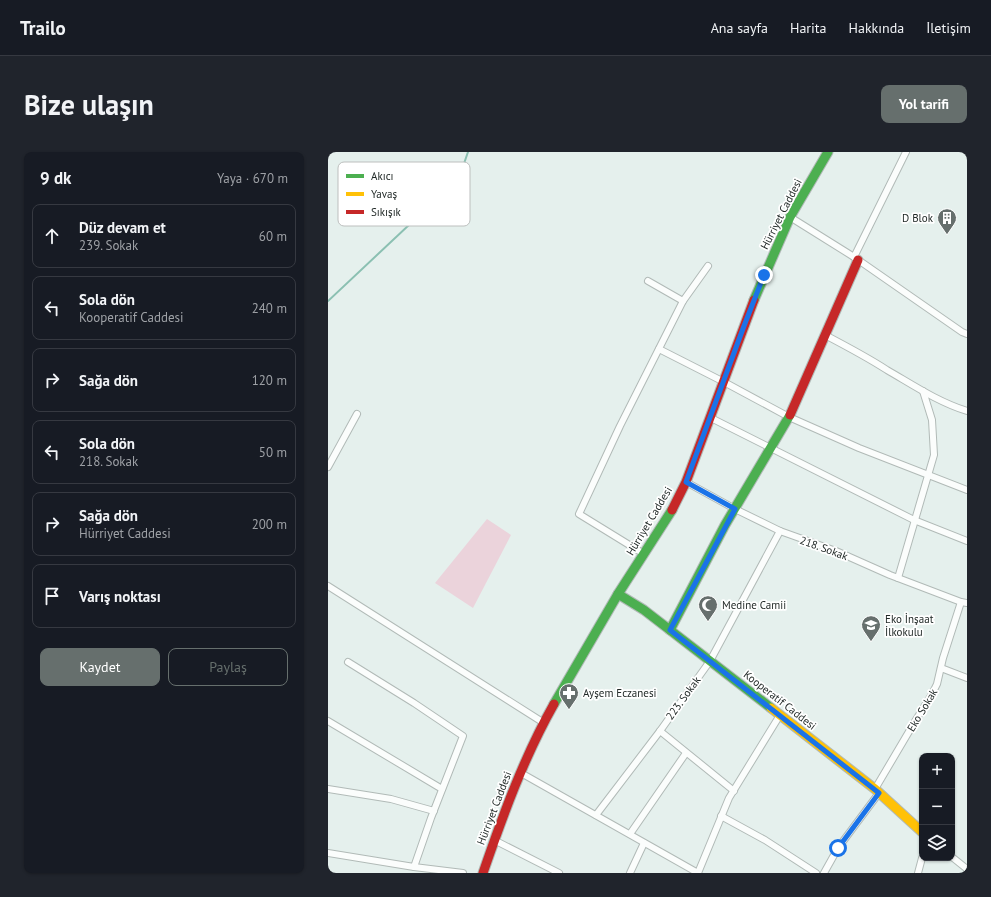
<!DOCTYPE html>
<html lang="tr">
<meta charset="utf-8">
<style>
:root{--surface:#171b24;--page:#20242c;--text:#f1f3f6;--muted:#9ea1a6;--line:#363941;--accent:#666f6d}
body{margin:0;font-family:"PT Sans",sans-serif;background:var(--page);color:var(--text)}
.controls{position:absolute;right:12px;bottom:12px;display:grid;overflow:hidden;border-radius:8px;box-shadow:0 1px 3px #0004}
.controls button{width:36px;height:36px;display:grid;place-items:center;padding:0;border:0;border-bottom:1px solid var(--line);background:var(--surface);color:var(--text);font:20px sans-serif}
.stop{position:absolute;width:12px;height:12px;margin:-9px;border:3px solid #1a73e8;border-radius:50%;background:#fff}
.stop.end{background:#1a73e8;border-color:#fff;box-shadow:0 1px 4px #0008}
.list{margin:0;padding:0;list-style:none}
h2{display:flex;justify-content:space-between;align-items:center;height:52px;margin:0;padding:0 16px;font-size:17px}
h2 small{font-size:13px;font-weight:400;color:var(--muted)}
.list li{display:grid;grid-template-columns:26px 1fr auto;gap:12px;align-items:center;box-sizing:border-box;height:64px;margin:0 8px 8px;padding:0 8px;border:1px solid var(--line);border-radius:8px}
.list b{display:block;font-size:15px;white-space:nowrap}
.list p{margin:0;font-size:13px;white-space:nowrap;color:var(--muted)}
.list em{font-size:13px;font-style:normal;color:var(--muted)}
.actions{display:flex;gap:8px;padding:12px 16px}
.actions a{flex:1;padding:9px 0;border:1px solid var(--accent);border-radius:8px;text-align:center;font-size:14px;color:var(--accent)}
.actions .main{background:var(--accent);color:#fff}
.icon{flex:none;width:22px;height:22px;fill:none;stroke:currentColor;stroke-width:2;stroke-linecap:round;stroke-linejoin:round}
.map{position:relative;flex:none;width:639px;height:721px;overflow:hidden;border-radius:8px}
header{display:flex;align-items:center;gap:24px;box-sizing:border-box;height:56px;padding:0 20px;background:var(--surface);border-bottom:1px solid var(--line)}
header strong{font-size:19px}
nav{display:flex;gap:22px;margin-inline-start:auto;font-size:14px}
.intro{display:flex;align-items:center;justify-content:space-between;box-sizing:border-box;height:96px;padding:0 24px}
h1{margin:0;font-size:28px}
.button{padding:10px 18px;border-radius:8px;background:var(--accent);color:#fff;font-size:14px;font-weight:700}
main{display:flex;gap:24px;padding:0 24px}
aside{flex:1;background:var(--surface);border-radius:8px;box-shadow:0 1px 3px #0004}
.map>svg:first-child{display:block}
.green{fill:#ebd3db}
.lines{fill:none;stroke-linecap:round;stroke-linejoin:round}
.stream{stroke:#8bc0b2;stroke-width:2}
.street-casing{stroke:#b1bab7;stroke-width:8}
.fast-casing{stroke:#b1bab7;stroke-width:11}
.slow-casing{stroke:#b1bab7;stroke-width:11}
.jam-casing{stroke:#b1bab7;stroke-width:11}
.street{stroke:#fbfdfc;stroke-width:6}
.fast{stroke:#4caf50;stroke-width:9}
.slow{stroke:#ffc107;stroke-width:9}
.jam{stroke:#c62828;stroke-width:9}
.route{stroke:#1a73e8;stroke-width:5}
.labels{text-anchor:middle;stroke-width:3.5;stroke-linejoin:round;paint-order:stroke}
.street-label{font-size:11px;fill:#222a28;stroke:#fff}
.poi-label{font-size:11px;fill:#222a28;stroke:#fff;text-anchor:start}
.key{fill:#fff;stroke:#bdbfbe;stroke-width:1}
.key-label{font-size:11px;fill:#222a28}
</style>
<header>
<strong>Trailo</strong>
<nav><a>Ana sayfa</a><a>Harita</a><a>Hakkında</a><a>İletişim</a></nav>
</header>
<div class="intro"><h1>Bize ulaşın</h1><a class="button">Yol tarifi</a></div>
<main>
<aside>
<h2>9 dk<small>Yaya · 670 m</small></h2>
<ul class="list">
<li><svg class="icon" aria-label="ahead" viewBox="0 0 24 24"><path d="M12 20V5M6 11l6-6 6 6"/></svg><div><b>Düz devam et</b><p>239. Sokak</p></div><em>60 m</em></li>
<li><svg class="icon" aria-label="left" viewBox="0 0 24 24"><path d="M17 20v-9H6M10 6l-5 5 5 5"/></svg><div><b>Sola dön</b><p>Kooperatif Caddesi</p></div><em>240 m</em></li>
<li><svg class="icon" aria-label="right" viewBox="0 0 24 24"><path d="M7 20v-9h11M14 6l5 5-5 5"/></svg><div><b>Sağa dön</b></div><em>120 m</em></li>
<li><svg class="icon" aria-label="left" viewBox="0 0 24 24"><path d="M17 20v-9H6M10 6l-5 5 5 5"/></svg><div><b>Sola dön</b><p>218. Sokak</p></div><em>50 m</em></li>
<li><svg class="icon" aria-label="right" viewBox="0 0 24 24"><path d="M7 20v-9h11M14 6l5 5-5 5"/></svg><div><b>Sağa dön</b><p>Hürriyet Caddesi</p></div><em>200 m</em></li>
<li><svg class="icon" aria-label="arrive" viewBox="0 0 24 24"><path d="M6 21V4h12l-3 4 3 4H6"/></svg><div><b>Varış noktası</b></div></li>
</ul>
<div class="actions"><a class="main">Kaydet</a><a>Paylaş</a></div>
</aside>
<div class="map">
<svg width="639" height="721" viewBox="0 0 639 721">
<rect width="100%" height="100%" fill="#e5f0ed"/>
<polygon class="green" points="159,367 183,383 145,456 107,431"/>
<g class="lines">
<polyline class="stream" points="0,149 131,26 140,0"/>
<defs>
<g id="street">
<polyline points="462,65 526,105 634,180 639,182"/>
<polyline points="526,105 578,0"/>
<polyline points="320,129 355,149"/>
<path d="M497 183C518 194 539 205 559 218 585 233 610 250 639 259"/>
<polyline points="331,197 396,230 461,265 531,296 639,338"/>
<polyline points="383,266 586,368 639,389"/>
<polyline points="0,315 29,262"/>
<polyline points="358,330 407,357 452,379 508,399 562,423 633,450 639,451"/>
<polyline points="316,402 251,362 292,274 355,149 380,114"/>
<polyline points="570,426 606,303 604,268 595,239"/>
<polyline points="0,434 216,571"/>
<polyline points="20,510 86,551 135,584 103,666 86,715"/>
<polyline points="613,516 639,526"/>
<polyline points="0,569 114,637"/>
<polyline points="332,579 406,639"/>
<polyline points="193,621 370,721"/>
<polyline points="0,637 63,647 106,659"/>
<polyline points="547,637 589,566 604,542 609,532 615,506 633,450"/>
<polyline points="268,663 332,579 382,509 452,379"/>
<polyline points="393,664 437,688 488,721"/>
<polyline points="302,682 358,601"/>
<polyline points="166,688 231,721"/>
<polyline points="0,701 86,715 135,721"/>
<polyline points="624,705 639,717"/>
<polyline points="302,721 316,691"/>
<polyline points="370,721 401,646 452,563"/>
<polyline points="496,721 510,696 551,641"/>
<polyline points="590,721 594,706"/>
</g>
<g id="fast">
<polyline points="426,148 462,65 500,0"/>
<polyline points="290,442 316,458 443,556"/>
<polyline points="342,478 397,373 462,263"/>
<polyline points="226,552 290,442 344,358"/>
</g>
<polyline id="slow" points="443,556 547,637 594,680"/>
<g id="jam">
<polyline points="462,263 530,108"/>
<polyline points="344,358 358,330 426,148"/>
<path d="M155 721C175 663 196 605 226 552"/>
</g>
</defs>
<use href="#street" class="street-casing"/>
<use href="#fast" class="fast-casing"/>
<use href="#slow" class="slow-casing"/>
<use href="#jam" class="jam-casing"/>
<use href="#street" class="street"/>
<use href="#fast" class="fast"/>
<use href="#slow" class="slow"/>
<use href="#jam" class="jam"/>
</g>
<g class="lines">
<polyline class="route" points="436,123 416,174 358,330 407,357 342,478 551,641 510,696"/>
</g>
<defs>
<symbol id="building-pin" viewBox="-11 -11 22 30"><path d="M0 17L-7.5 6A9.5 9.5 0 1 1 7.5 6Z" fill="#666f6d" stroke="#fff"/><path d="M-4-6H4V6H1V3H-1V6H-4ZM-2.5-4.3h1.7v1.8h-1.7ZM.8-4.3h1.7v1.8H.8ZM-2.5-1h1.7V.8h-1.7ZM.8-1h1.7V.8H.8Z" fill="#fff"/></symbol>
<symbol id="mosque-pin" viewBox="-11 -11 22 30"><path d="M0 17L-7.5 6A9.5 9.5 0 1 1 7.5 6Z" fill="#666f6d" stroke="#fff"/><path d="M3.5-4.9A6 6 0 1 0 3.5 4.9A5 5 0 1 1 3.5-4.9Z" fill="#fff"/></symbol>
<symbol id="school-pin" viewBox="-11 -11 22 30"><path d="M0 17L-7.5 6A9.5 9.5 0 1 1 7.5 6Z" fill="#666f6d" stroke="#fff"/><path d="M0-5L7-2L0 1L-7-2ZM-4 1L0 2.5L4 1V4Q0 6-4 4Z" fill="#fff"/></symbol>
<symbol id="pharmacy-pin" viewBox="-11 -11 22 30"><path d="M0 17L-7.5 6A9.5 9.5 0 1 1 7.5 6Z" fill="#666f6d" stroke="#fff"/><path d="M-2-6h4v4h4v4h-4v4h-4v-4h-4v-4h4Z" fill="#fff"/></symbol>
</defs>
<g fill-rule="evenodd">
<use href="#building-pin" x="608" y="55" width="22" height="30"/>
<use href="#mosque-pin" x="369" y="442" width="22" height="30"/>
<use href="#school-pin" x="532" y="462" width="22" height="30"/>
<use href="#pharmacy-pin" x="230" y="530" width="22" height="30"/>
</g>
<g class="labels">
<g class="street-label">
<text transform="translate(453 62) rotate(-63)" y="4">Hürriyet Caddesi</text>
<text transform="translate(321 369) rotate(-59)" y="4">Hürriyet Caddesi</text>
<text transform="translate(496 396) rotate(20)" y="4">218. Sokak</text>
<text transform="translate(355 546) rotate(-54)" y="4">223. Sokak</text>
<text transform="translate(452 548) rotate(38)" y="4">Kooperatif Caddesi</text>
<text transform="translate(594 558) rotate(-59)" y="4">Eko Sokak</text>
<text transform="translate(166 656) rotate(-69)" y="4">Hürriyet Caddesi</text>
</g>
<g class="poi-label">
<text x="605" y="70" text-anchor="end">D Blok</text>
<text x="394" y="457">Medine Camii</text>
<text x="557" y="471">Eko İnşaat<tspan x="557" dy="13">İlkokulu</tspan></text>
<text x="255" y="545">Ayşem Eczanesi</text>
</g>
</g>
<rect x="10" y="10" width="132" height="64" rx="6" class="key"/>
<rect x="18" y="22" width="18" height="4" fill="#4caf50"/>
<rect x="18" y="40" width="18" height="4" fill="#ffc107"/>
<rect x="18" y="58" width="18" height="4" fill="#c62828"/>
<g class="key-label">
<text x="43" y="28">Akıcı</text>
<text x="43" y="46">Yavaş</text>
<text x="43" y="64">Sıkışık</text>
</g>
</svg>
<div class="controls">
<button>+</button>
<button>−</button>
<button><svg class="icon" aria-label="layers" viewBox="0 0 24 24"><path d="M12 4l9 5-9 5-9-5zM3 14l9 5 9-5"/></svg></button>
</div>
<div class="stop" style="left:510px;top:696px"></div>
<div class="stop end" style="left:436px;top:123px"></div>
</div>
</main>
